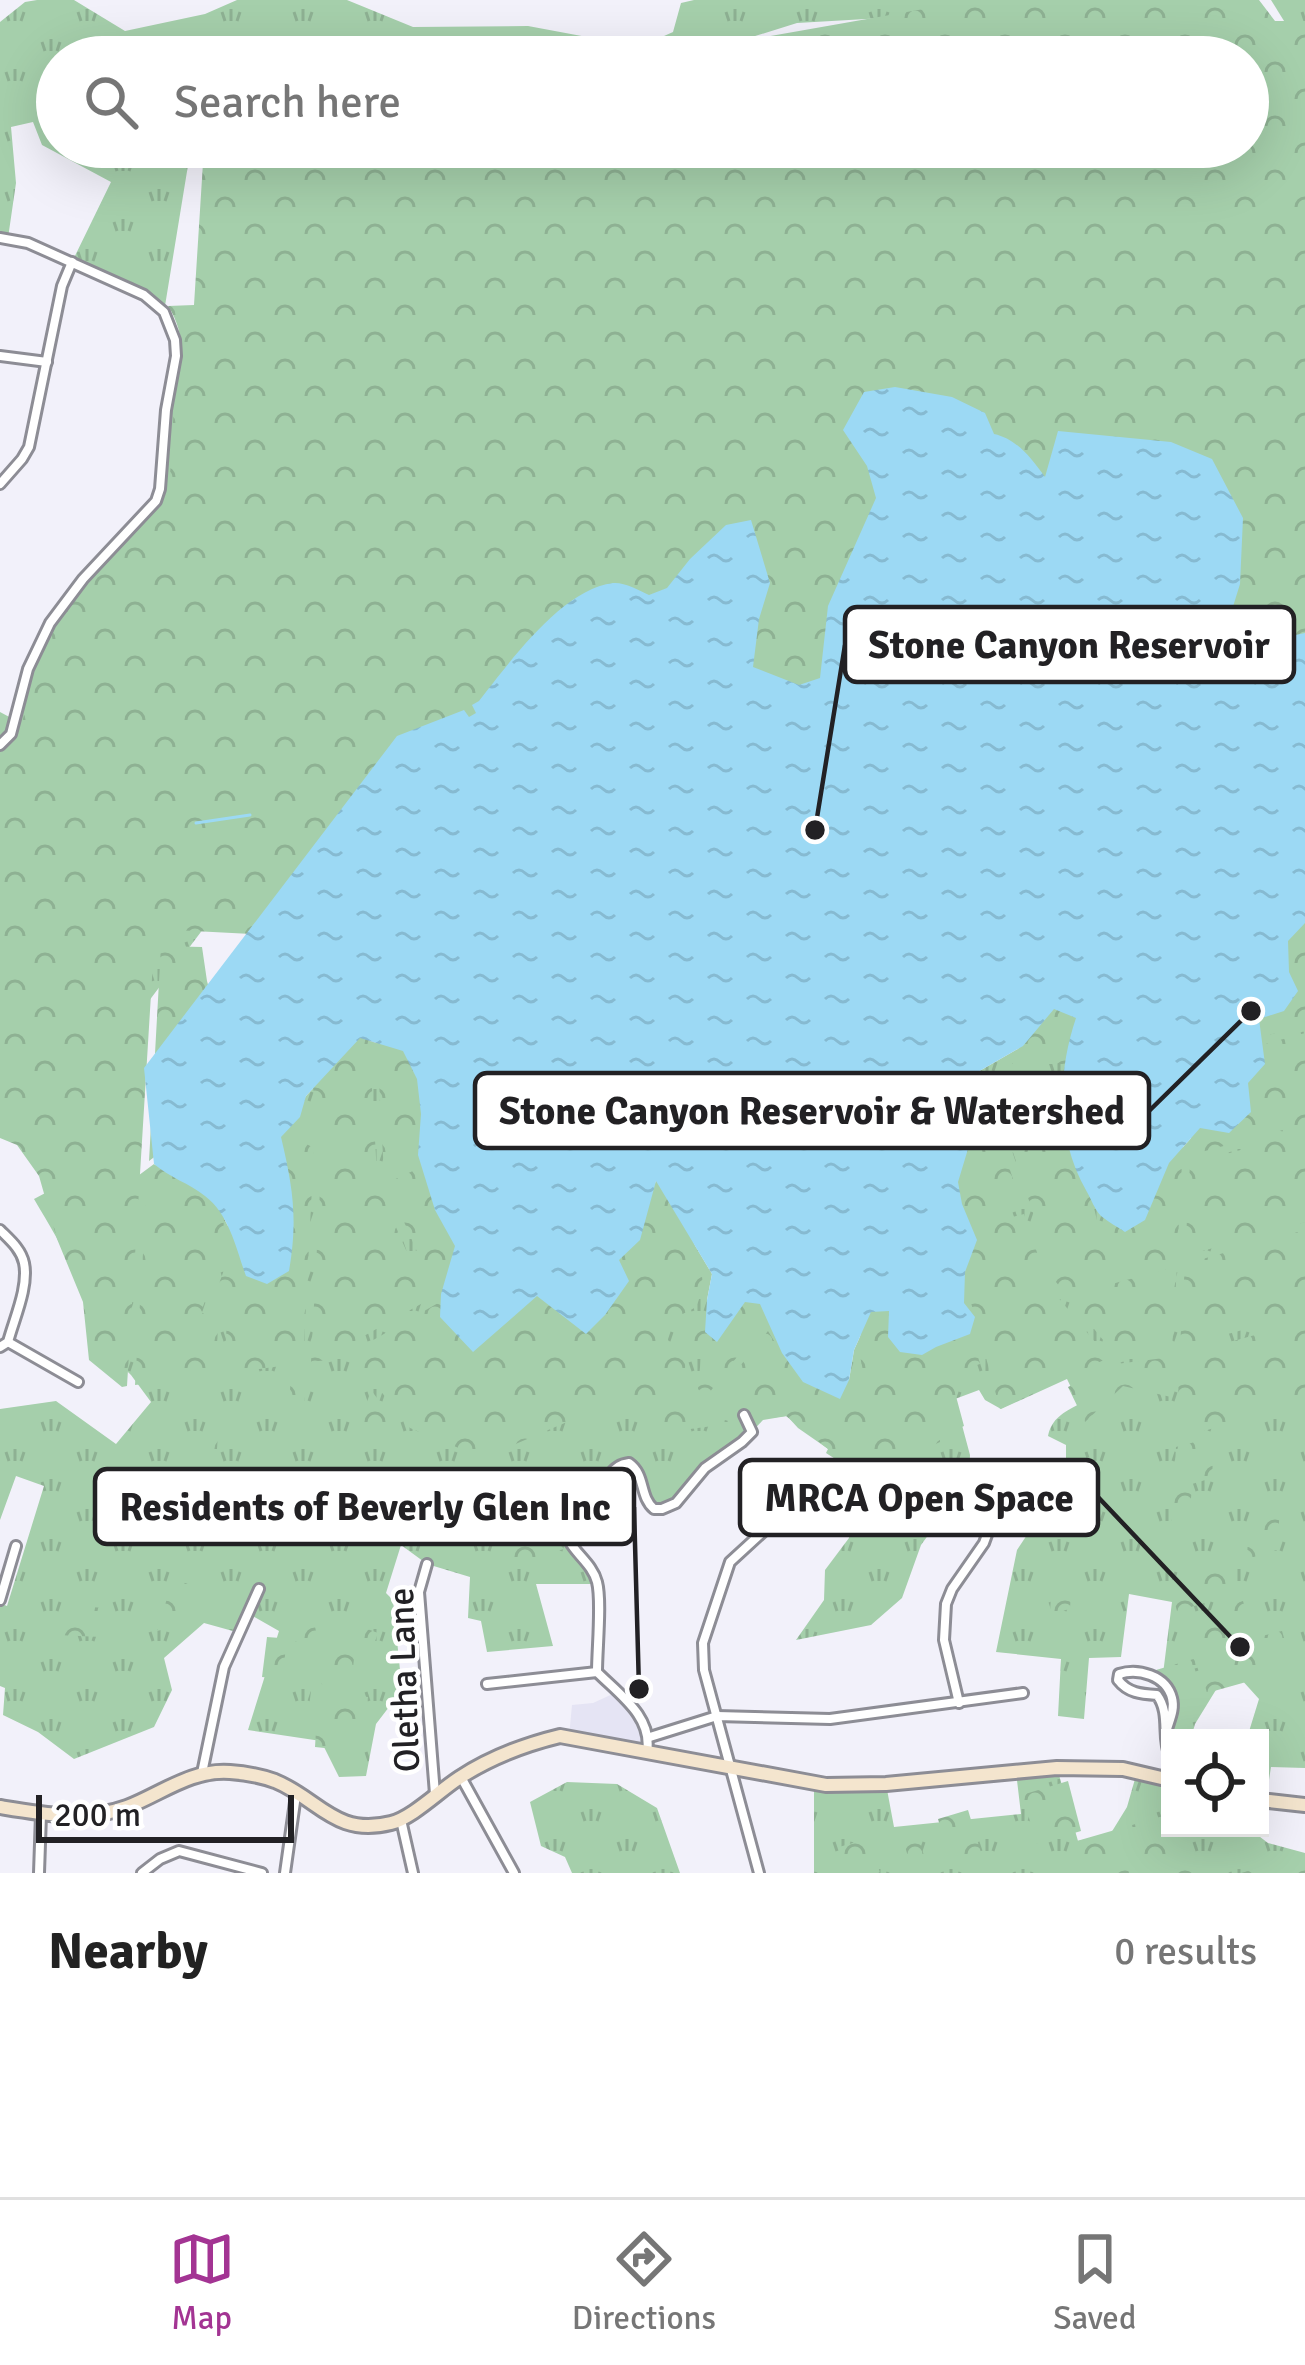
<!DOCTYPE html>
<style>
:root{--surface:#fff;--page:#f6f6f6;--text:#222;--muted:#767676;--line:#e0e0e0;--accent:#a33493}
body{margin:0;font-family:Signika,sans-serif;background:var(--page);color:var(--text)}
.controls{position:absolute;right:36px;bottom:36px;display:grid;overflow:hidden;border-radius:0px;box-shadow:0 12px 48px #0002}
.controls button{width:108px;height:108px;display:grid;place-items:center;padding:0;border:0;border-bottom:3px solid var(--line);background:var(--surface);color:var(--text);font:60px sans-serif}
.scale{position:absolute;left:36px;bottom:30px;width:258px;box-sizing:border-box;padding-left:12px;border:6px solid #222124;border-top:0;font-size:33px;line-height:42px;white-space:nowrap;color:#222124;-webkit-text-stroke:9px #fff;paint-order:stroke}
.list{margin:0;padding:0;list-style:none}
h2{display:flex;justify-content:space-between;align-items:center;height:156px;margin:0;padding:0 48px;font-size:51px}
h2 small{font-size:39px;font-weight:400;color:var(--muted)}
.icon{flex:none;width:66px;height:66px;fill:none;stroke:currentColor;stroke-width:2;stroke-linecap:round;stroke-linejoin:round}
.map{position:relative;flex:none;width:1305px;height:1873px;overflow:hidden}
.search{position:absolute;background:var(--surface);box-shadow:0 12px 48px #0002;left:36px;right:36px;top:36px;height:132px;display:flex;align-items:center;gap:30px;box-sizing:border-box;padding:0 42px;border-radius:66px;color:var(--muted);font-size:45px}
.sheet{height:324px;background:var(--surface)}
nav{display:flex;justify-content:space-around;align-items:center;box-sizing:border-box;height:168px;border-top:3px solid var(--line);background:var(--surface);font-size:33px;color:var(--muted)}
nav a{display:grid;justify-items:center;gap:6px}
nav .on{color:var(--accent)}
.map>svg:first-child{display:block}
.built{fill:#e5e4f4}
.grass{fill:url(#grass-tufts)}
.park{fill:url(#park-crowns)}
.water{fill:url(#water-ripples)}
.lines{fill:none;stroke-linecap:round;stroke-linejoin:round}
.stream{stroke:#9cd9f4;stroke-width:3}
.street-casing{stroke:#8d8d95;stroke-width:14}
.secondary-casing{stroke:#8d8d95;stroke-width:18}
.street{stroke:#fff;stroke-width:8}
.secondary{stroke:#f4e5ce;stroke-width:12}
.labels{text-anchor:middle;stroke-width:9;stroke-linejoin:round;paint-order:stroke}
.street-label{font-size:36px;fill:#222124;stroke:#fff}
.leader{fill:none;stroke:#222124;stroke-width:4.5}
.callout-dot{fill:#222124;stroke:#fff;stroke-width:4.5}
.callout{fill:#fff;stroke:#222124;stroke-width:4.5}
.callout-label{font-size:39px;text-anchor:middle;font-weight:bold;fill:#222124}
</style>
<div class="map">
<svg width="1305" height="1873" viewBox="0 0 1305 1873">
<defs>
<pattern id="grass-tufts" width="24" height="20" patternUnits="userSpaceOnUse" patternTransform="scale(3)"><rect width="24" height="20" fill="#a5cfab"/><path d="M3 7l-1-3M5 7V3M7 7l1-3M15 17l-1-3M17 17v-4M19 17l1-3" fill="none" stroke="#8eb193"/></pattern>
<pattern id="park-crowns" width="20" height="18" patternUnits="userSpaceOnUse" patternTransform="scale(3)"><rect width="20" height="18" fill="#a5cfab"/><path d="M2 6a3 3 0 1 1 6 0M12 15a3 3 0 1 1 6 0" fill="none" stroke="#8eb193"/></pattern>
<pattern id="water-ripples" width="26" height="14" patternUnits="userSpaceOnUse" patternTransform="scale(3)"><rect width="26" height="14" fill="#9cd9f4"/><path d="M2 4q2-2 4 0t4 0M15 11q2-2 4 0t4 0" fill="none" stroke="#86bad1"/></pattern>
</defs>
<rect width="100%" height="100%" fill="#f2f1fa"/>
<polygon class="built" points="617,1692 646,1725 647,1753 569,1737 572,1705 593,1703"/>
<g class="grass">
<polygon points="37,0 74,0 125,31 205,14 237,0 347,0 413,27 528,26 587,37 603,57 485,53 338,57 57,57 57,147 191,147 164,312 155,302 72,262 111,182 42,145 33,122 11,127 16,183 8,238 0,238 0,22 25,2"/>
<polygon points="694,0 1002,0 918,16 797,23 688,57 617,57 673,32 681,3"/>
<polygon points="1271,0 1305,0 1305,40 1294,37"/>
<path d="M175 340 198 347 356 726 106 1058 131 1181 154 1164 170 1178 218 1207 228 1226 306 1096 360 1038 403 1051 640 1240 656 1180 712 1274 707 1300 745 1302 849 1380 854 1350 871 1312 964 1303 962 1204 976 1073 1023 1046 1055 1009 1169 1163 1200 1128 1259 1019 1289 972 1305 923V1768L1271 1767 1266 1800H1260V1738H1247L1259 1699 1230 1667 1195 1724 1191 1738H1170V1757L1166 1748 1173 1702 1162 1682 1172 1602 1129 1594 1121 1657 1089 1658 1084 1719 1058 1716 1061 1659 996 1652 1017 1550 1066 1476V1445L1048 1436C1052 1418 1063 1413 1079 1404L1067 1379 1001 1409 985 1400 979 1390 955 1399 970 1455 969 1479 921 1545 902 1598 871 1625 796 1640 824 1600 825 1570 849 1538 850 1515 881 1489 875 1456 844 1460 798 1428 787 1416 763 1420 742 1442 705 1468 676 1503 654 1509 629 1463 610 1473 598 1513 567 1522 565 1532 598 1584H536L553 1646 487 1652 481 1621 468 1618 470 1577 427 1564 401 1545 386 1593 393 1600 402 1690 376 1724 366 1776 339 1777 321 1741 248 1730 279 1631 249 1614 240 1633 204 1623 164 1658 172 1690 154 1727 74 1759 38 1732 3 1715 5 1688 0 1686V1603L7 1606 44 1486 16 1476 0 1520V1409L56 1401 116 1444 151 1402 131 1375 89 1334C84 1279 61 1245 34 1199L64 1183 0 1129V712L15 720 35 651 83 579 156 501Z"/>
<polygon points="1057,1768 1078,1841 1111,1833 1127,1807 1137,1772 1170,1780 1170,1828 1251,1830 1268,1843 1305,1853 1305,1873 814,1873 814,1783 886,1784 894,1827 1021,1814 1016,1772"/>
<polygon points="567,1782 617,1784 657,1808 680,1873 572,1873 565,1857 541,1846 530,1802"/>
</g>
<g class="park">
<path d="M975 0H1259L1275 21H1305V989L155 929 127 1386 122 1387 89 1360 83 1302 57 1239 39 1176 17 1145 0 1138V755C24 737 22 717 30 690 34 676 39 660 46 647 57 622 74 598 93 578 116 553 154 528 165 495 175 467 170 433 175 404 180 368 189 338 168 306L194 305 204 147H1248V57H652Z"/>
<polygon points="161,946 202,947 207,981 231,1069 230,1100 149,1161"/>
<polygon points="291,952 364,957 377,1173 322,1143"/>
<polygon points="373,967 457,1144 384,1175"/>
<polygon points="1046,983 1164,1064 1012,1064"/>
<polygon points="1199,992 1305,997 1305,1025 1195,1055"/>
<polygon points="1305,1033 1305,1124 1190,1155 1195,1064"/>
<polygon points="1187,1067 1177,1258 1118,1276 1070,1073"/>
<polygon points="938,1071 1000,1071 987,1101 1022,1206 950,1225"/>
<polygon points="1009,1072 1062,1072 1112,1284 1177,1266 1172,1349 1116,1356 1056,1282 996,1101"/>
<polygon points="238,1108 314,1148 303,1363 224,1374 227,1319 210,1309 229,1256"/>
<polygon points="230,1109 222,1254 201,1312 218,1323 216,1375 135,1385 148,1171"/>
<polygon points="1305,1132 1305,1222 1185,1256 1190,1164"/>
<polygon points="458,1150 503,1256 436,1295 387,1183"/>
<polygon points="322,1152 377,1184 428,1300 355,1341 350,1357 311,1362"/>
<path d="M669 1177C678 1203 706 1263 702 1288 701 1292 699 1302 696 1306 692 1311 685 1312 679 1316 659 1331 668 1351 686 1362 678 1412 691 1410 735 1423L668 1432 630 1395 483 1458 410 1428 356 1360 361 1347 589 1217Z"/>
<polygon points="1024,1214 1048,1285 1108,1358 1000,1409 952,1233"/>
<polygon points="1305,1230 1305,1313 1180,1347 1185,1264"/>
<polygon points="944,1235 980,1364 950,1374 964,1426 940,1437 940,1442 920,1451 888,1457 895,1500 886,1501 878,1459 843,1464 826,1453 828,1449 786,1416 753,1420 743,1409 713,1400 768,1331 785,1359 865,1387 859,1348 864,1307"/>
<polygon points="719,1284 778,1304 706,1397 698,1389 701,1356 683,1340 683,1334 712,1312"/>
<polygon points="1305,1321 1305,1402 1176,1439 1180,1356"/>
<polygon points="1172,1357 1171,1397 1123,1386 1085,1422 1068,1387 1116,1364"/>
<polygon points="307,1371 303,1421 288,1423 291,1373"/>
<polygon points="371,1390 398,1426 392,1447 356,1435"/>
<polygon points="218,1432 216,1466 177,1463 178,1437"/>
<polygon points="1214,1437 1212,1478 1192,1484 1189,1526 1171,1531 1176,1447"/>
<polygon points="1280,1508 1277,1550 1247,1559 1249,1517"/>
<polygon points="551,1535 564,1549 513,1563 510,1559 509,1547"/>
<polygon points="1231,1563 1239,1593 1177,1611 1169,1581"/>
<polygon points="1072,1567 1070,1609 1050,1614 1052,1573"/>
<polygon points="173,1579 212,1592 203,1620 157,1631"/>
<polygon points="1243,1601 1254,1638 1282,1631 1293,1669 1207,1693 1200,1667 1158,1679 1156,1670 1197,1658 1186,1617"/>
<polygon points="61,1605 105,1608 101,1637 57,1635"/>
<polygon points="283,1616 314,1620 318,1644 287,1640 282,1679 262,1677 267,1637 280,1638"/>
<polygon points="346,1621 378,1633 372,1650 355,1649 351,1687 321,1684 326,1644 352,1647"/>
<polygon points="311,1691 368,1697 362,1752 315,1747 316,1731 306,1730"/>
<polygon points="1068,1781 1081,1831 1037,1844 1022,1795"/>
<polygon points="968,1810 983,1859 952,1868 938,1819"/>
<polygon points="1170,1814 1170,1828 1180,1828 1192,1873 1154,1873 1149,1855 1126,1862 1129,1873 1079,1873 1070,1843"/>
<polygon points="915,1825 929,1873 913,1873 900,1830"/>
<polygon points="870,1838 880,1873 847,1873 839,1847"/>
<polygon points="1305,1855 1305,1873 1241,1873"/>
</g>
<path class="water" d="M895 387 952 397 985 413 994 434C1017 439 1031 458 1045 477L1058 431 1171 442 1212 459 1243 518 1240 584 1226 629 1247 643 1262 642 1305 633V923L1288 941 1289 972 1298 991 1284 1011 1259 1019 1265 1064 1248 1083 1251 1112 1229 1133 1200 1128 1169 1163 1145 1220 1125 1232C1118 1227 1108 1222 1101 1216 1095 1210 1091 1199 1087 1192 1056 1139 1057 1074 1076 1018L1054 1009 1023 1046 976 1073 947 1129 968 1149 958 1182 962 1204 977 1240 965 1272 964 1303 975 1317 970 1334 936 1347 922 1355 900 1352 888 1337 889 1311 871 1312 854 1350 849 1380 840 1399 803 1382 782 1353 760 1304 745 1302 717 1342 705 1332 707 1300 712 1274 656 1181 640 1240 619 1260 629 1281 605 1315 586 1334 537 1296 473 1352 440 1317 441 1294 455 1246 435 1210 418 1155 421 1114 417 1079 403 1051 360 1038 306 1096 300 1117 281 1137C293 1188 298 1219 289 1271L267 1284 246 1276C236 1248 229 1214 205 1196 189 1183 170 1178 154 1164L144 1068 397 736 464 710 469 717 476 713 472 705 479 701C509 663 562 589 613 583 624 582 639 590 649 595L667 588 690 559 726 525 751 520 770 583 759 619 753 667 799 685 820 678 828 606 876 498 867 466 843 430 864 392Z"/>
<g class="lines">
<polyline class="stream" points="196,823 250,815"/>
<defs>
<g id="street">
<polyline points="0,238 28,243 144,295 164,312 175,340 176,356 166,410 160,489 156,501 83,579 50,623 28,669 11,734 0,745"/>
<polyline points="0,356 47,362"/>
<polyline points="0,484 22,459 29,447 62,286 72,262"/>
<path d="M0 1230C10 1240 21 1249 24 1263 29 1287 14 1319 8 1342L0 1347"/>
<polyline points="8,1342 78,1382"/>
<polyline points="427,1564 419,1592 435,1794"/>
<polyline points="0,1600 16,1546"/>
<polyline points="487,1684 597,1672"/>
<polyline points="959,1703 944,1640 946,1604 952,1589 984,1543 1009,1474 1050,1472"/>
<path d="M1167 1729C1170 1719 1175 1709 1172 1698 1166 1675 1138 1668 1119 1674L1118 1680C1128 1693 1141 1694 1157 1695 1171 1714 1161 1737 1170 1757"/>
<polyline points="650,1737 717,1716 830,1719 1023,1693"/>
<path d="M647 1752C653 1717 620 1695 597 1672 597 1649 602 1601 597 1582 591 1558 562 1548 566 1522L589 1518 598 1513C605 1493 604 1466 629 1463 646 1475 639 1496 654 1509H662L676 1503 705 1468 742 1442 752 1432 744 1415"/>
<polyline points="202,1773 224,1667 259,1589"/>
<polyline points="461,1777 514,1873"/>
<polyline points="401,1820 413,1873"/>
<polyline points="39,1873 41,1814"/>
<polyline points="142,1873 160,1859 179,1851 262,1873"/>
<polyline points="285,1873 296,1795"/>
<polyline points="759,1873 704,1670 703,1643 730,1562 766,1529 811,1501"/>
</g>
<g id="secondary">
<polyline points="1260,1800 1305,1805"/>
<path d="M0 1807C42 1814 86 1822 127 1807 161 1794 191 1769 230 1772 244 1773 261 1776 275 1781 319 1799 335 1837 391 1823 412 1818 439 1791 459 1778 491 1757 523 1745 560 1736L826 1785 886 1784 1057 1768 1123 1769 1170 1780"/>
</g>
</defs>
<use href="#street" class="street-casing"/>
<use href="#secondary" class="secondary-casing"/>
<use href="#street" class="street"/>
<use href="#secondary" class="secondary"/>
</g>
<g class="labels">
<g class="street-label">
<text transform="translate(403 1680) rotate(-92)" y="13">Oletha Lane</text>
</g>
</g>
<path class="leader" d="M815 830L845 645M1251 1011L1149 1111M1240 1647L1098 1497M639 1689L634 1507"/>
<g class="callout-dot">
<circle cx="815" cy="830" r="12"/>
<circle cx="1251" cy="1011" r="12"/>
<circle cx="1240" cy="1647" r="12"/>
<circle cx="639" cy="1689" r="12"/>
</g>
<g class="callout">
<rect x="845" y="607" width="449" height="75" rx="12"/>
<rect x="475" y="1073" width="674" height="75" rx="12"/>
<rect x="740" y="1460" width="358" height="75" rx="12"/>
<rect x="95" y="1469" width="539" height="75" rx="12"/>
</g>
<g class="callout-label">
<text x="1069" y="658">Stone Canyon Reservoir</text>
<text x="812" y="1124">Stone Canyon Reservoir &amp; Watershed</text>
<text x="919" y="1511">MRCA Open Space</text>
<text x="365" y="1520">Residents of Beverly Glen Inc</text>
</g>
</svg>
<div class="controls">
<button><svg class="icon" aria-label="locate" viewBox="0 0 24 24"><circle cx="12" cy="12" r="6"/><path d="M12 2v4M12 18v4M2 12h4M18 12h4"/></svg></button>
</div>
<div class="scale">200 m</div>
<div class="search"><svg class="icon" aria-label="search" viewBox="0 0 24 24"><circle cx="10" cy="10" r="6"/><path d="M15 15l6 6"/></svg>Search here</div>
</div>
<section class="sheet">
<h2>Nearby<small>0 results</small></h2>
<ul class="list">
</ul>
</section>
<nav>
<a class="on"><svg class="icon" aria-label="map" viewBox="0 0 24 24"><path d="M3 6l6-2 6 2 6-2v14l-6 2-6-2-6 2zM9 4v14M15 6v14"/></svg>Map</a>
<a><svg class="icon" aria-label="directions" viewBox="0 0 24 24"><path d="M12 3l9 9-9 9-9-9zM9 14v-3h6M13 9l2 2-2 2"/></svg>Directions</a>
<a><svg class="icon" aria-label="saved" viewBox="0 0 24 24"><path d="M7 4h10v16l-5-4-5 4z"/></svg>Saved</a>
</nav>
